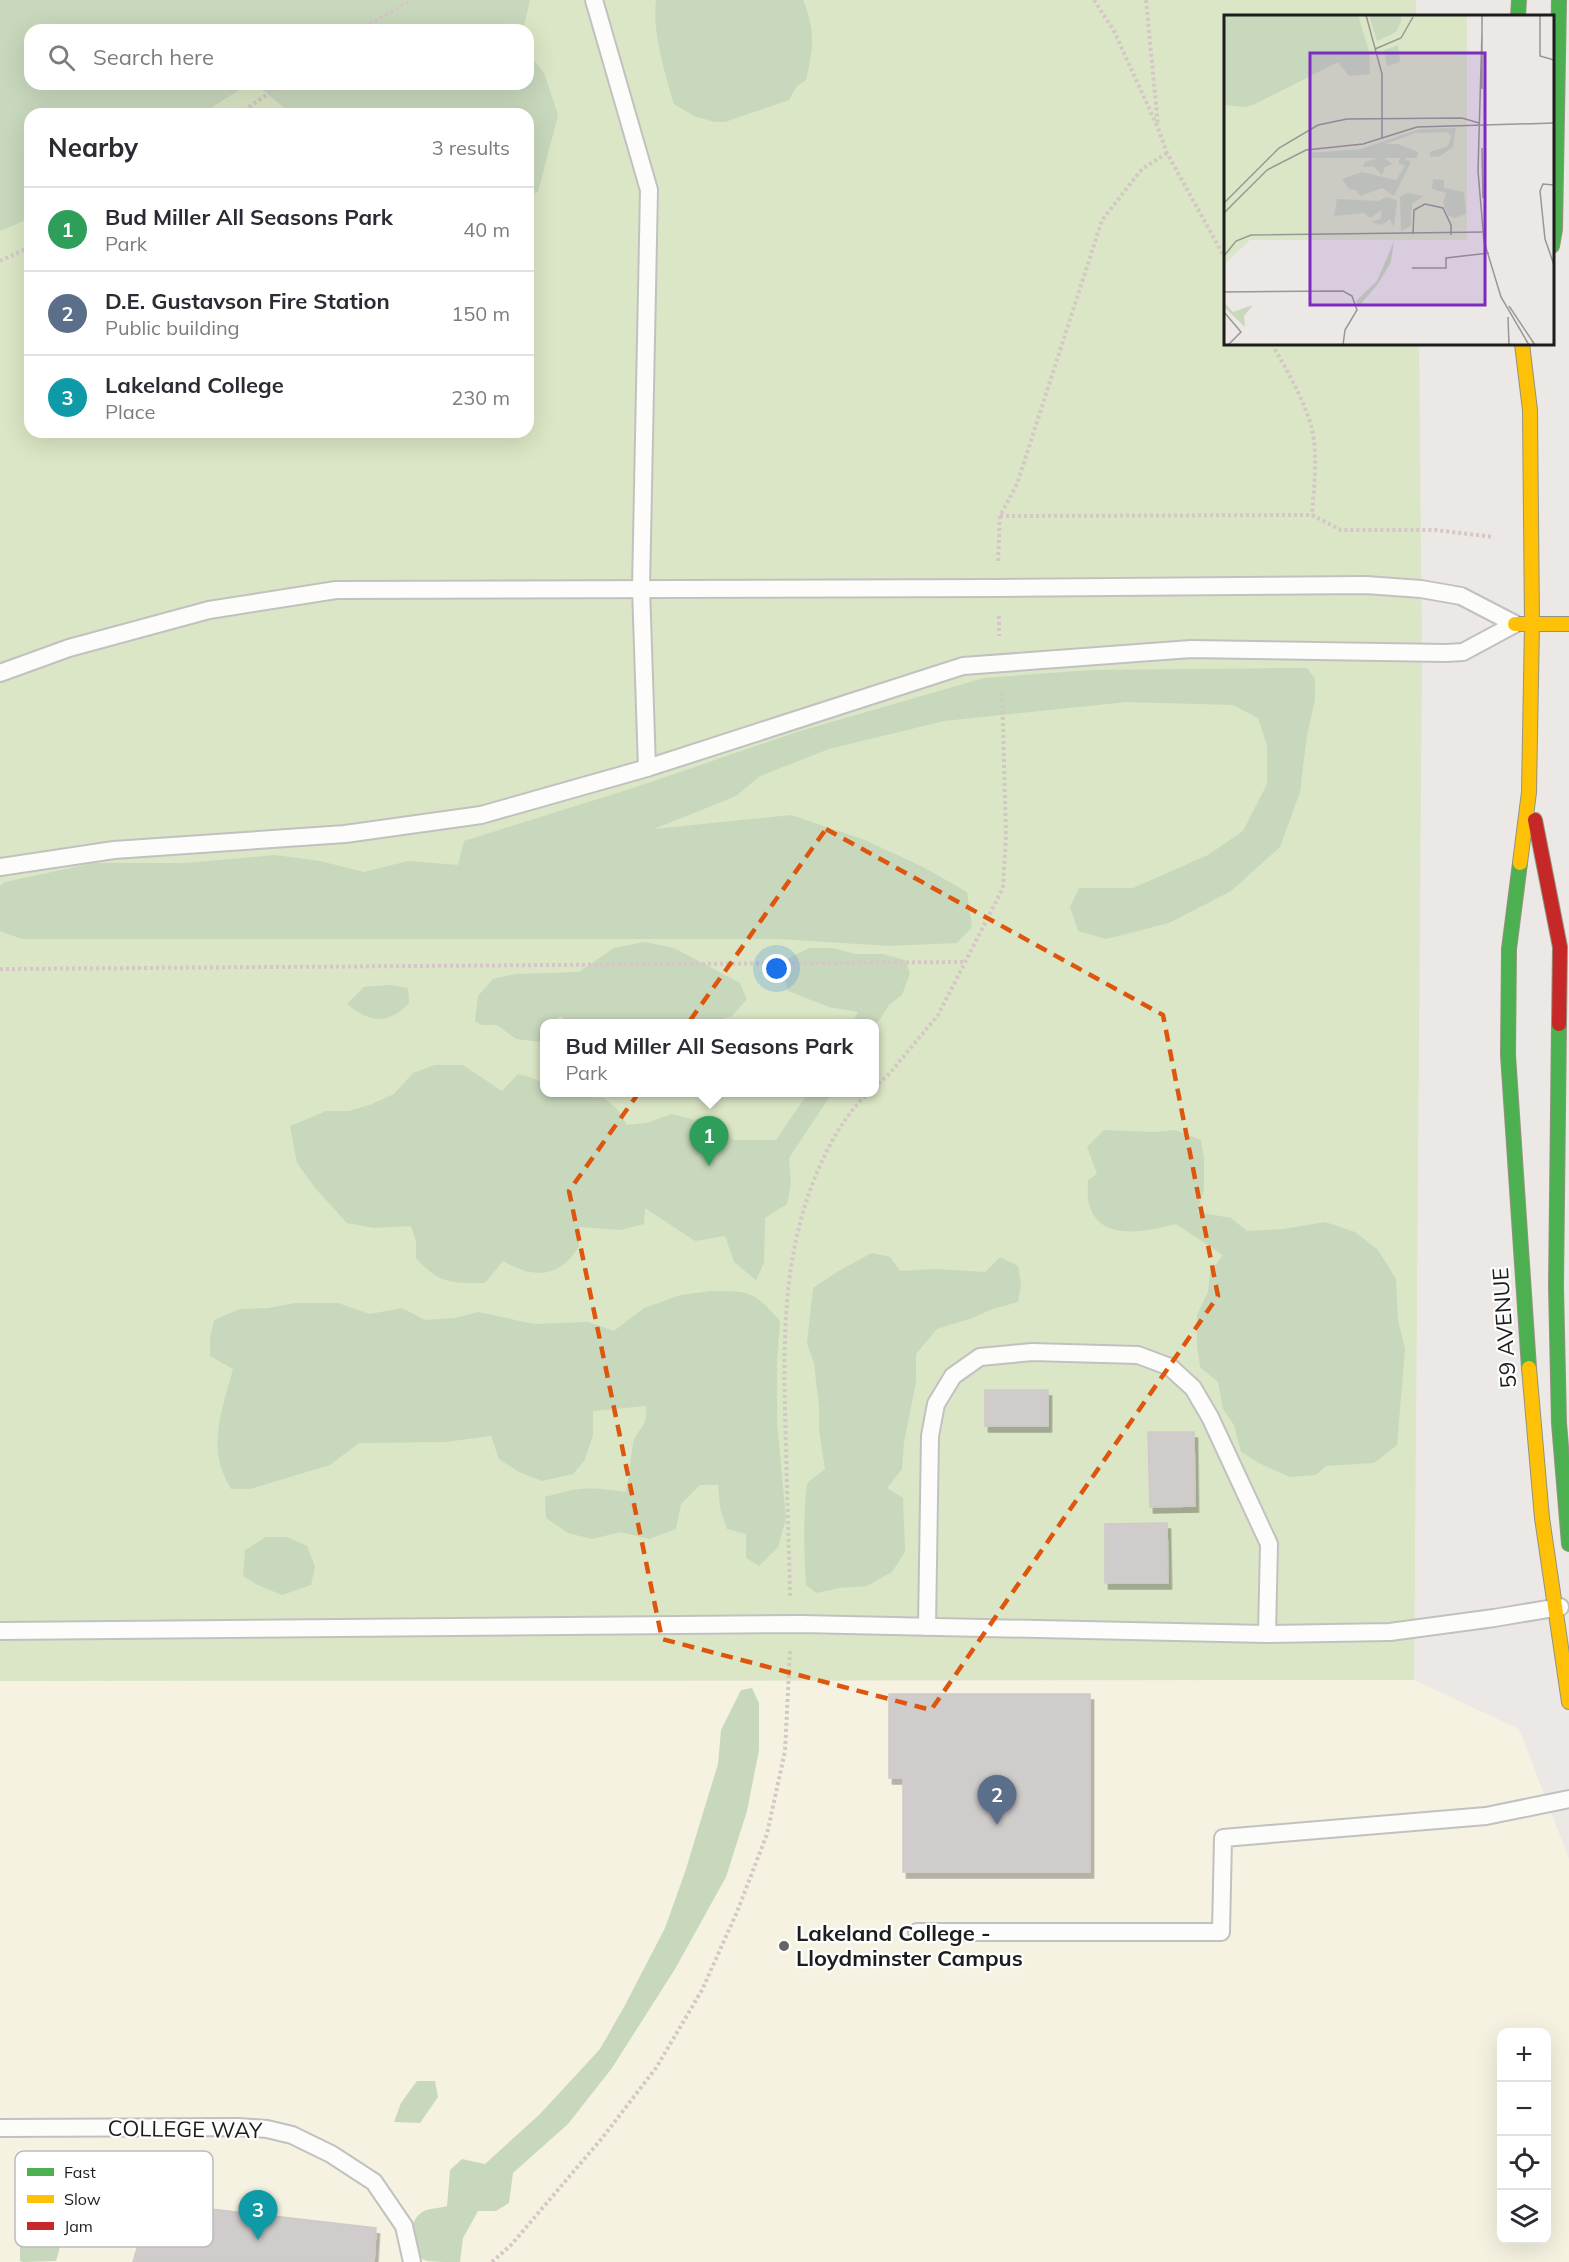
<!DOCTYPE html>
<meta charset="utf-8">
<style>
:root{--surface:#fff;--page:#f2f2f3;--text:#2b2b33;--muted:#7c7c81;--line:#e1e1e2;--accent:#656463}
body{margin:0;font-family:Mulish,sans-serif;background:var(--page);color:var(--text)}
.controls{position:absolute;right:18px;bottom:18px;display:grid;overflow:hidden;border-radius:12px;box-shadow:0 6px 24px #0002}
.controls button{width:54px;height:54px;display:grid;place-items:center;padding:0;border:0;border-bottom:2px solid var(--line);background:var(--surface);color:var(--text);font:30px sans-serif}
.you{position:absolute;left:777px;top:969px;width:21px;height:21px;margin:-15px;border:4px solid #fff;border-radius:50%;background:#1a73e8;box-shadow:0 0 0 9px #1a73e833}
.badge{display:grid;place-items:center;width:39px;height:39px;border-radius:50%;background:var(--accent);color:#fff;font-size:20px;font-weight:700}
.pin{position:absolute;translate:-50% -50px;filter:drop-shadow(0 2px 3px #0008)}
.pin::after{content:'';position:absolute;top:32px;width:21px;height:18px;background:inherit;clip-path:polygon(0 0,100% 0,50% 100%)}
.popup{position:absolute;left:540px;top:1019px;width:339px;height:78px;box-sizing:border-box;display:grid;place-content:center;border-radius:12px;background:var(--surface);filter:drop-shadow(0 2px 4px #0005);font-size:20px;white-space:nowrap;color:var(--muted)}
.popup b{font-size:22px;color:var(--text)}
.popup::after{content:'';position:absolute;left:50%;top:100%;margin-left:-12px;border:12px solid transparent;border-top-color:var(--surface)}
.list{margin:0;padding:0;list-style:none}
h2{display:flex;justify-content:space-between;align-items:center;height:78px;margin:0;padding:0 24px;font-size:26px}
h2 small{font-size:20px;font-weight:400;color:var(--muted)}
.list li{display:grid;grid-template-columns:39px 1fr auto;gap:18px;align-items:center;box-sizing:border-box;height:84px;padding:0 24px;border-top:2px solid var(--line)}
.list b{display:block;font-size:22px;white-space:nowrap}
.list p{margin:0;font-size:20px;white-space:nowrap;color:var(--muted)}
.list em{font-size:20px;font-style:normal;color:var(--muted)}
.icon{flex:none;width:33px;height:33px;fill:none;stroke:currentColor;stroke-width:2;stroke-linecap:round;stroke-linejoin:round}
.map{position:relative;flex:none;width:1569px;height:2262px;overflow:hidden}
.search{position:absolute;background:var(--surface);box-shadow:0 6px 24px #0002;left:24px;top:24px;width:510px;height:66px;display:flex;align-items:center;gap:15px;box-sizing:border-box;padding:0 21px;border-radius:18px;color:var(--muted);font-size:22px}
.panel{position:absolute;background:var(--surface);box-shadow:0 6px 24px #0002;left:24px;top:108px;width:510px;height:330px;border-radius:18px}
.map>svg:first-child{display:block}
.education{fill:#f5f2e1;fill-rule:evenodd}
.grass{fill:#dae6c5;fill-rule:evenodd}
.forest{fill:#c8d8bc}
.building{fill:#d0cccb;stroke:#cecac7;stroke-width:1.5;filter:url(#shadow)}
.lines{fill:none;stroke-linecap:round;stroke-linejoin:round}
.lane-casing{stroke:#c2c1c0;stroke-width:20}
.fast-casing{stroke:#94937f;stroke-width:16}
.slow-casing{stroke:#94937f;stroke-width:16}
.jam-casing{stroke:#94937f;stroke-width:16}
.path{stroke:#d5c7c6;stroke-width:4;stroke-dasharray:3 3;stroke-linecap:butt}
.lane{stroke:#fcfcfb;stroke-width:16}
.fast{stroke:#4caf50;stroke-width:14}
.slow{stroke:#ffc107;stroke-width:14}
.jam{stroke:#c62828;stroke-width:14}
.marked{fill:none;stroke:#de560d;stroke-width:4.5;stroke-dasharray:12 8;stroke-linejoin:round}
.poi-dot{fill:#656463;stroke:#fff;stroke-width:2}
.labels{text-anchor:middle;stroke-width:4.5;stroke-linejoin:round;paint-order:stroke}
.street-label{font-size:22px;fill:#1d1d1d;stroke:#fff}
.poi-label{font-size:22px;font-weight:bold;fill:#1d1d1d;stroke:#fff;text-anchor:start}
.inset-road{fill:none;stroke:#999795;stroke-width:1.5}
.view{fill:#7b2cbf;fill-opacity:0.15;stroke:#7b2cbf;stroke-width:3}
.inset-edge{fill:none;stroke:#1d1d1d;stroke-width:3}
.key{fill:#fff;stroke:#bbb;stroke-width:1.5}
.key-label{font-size:16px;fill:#1d1d1d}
</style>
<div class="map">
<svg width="1569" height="2262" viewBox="0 0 1569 2262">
<defs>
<filter id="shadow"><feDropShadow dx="3.5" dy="6" stdDeviation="0" flood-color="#0004"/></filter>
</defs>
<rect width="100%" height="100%" fill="#ebe8e5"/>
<path class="education" d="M1414 1680 1519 1729 1569 1859V2262H0V1681ZM1502 2032H1546V2240H1502Z"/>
<path class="grass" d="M0 0H1416V16H1226V344H1419L1422 653 1414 1680 0 1681ZM30 30H528V84H30ZM30 114H528V432H30ZM544 1024H874V1092H544Z"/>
<g class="forest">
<polygon points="0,0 530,0 523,30 30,30 30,84 249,84 201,114 30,114 30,218 0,231"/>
<path d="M656 0H803C816 31 813 49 806 80L797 86 789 100 725 122H715L694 116 674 104C665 74 652 31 656 0Z"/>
<polygon points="528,53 544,73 558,115 538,192 528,195 528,114 292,114 255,84 528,84"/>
<polygon points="1307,668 1315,679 1315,700 1307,735 1300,792 1280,847 1231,891 1169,923 1106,939 1078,931 1070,907 1079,888 1133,888 1208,855 1243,831 1267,784 1267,746 1258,718 1233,705 1127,702 944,721 829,749 760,776 736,796 654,829 791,815 865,840 923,867 967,892 972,927 957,943 889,946 780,939 22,939 0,931 0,886 5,882 94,863 186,863 275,855 320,861 364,872 408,861 458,865 464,841 636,787 797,732 984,678 1091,670"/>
<polygon points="645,942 674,948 740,983 747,999 732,1016 710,1023 570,1024 561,1016 549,1023 544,1024 544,1036 541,1042 516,1039 497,1025 482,1025 475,1021 478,996 493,979 516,974 579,972 614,948"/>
<polygon points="809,948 833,948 855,954 883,954 905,960 910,973 902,995 889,1005 874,1028 874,1024 852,1023 858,1012 829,1007 788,991 783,975 785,960"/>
<path d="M390 985 408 988 409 1003C388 1025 370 1023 347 1004L364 987Z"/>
<path d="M435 1065H463L502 1091 518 1074 533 1078 544 1084V1092L584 1093 587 1097 604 1098 617 1109 627 1125 647 1123 672 1114 698 1121 718 1129 734 1140H776L808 1093H832L789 1158 791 1184 787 1204 765 1218 764 1263 756 1280 734 1262 725 1236 695 1241 645 1208 644 1224 620 1230 579 1227V1247C575 1252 569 1261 563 1265 543 1279 522 1272 503 1261L485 1283C451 1283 439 1284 416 1258V1241L411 1226 374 1228 347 1223 315 1188 297 1163 290 1126 326 1111H349L372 1104 394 1094 413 1073Z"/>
<path d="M1104 1130 1153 1132 1176 1130 1201 1140 1204 1159V1189L1197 1212 1231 1218 1247 1231 1284 1229 1325 1222 1355 1232 1378 1250 1396 1279 1398 1320 1405 1349 1397 1445 1374 1463 1326 1466 1316 1475 1290 1477 1261 1464 1241 1452 1234 1425 1223 1409 1218 1382 1200 1367 1197 1345V1315L1208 1292 1210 1272 1223 1255 1176 1224C1146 1231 1100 1243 1089 1204 1087 1197 1088 1187 1088 1180L1097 1174 1087 1147Z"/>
<path d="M872 1253 890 1257 900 1271 935 1269 985 1272 1000 1257 1018 1266 1021 1285 1018 1302 993 1309 972 1318 937 1329 916 1354V1382L904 1442 902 1469 887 1488 903 1498 905 1552 892 1572 867 1586 839 1588 816 1593 806 1585C804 1551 803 1518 807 1483L825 1469 819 1430V1407L814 1363 807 1343 813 1288 840 1270Z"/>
<path d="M711 1291C750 1291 754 1291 780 1321L777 1361V1422L786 1519 778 1547 759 1566 746 1558V1534L727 1529 720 1508 718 1485H700L681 1504 676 1529 649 1539 621 1532 592 1539 568 1533 546 1518 545 1497C580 1486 590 1487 626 1492 629 1476 630 1460 633 1445 636 1428 648 1430 646 1406L593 1411V1436L584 1461 573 1474 542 1481 519 1472 499 1459 491 1436 445 1442 359 1443 330 1465 250 1489H231C227 1482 223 1474 221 1467 211 1436 225 1399 233 1369L210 1356V1338L214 1320 240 1309 268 1308 296 1303H338L370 1314 402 1308 425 1320 455 1318 478 1312 534 1324 588 1322 614 1331 644 1308 681 1295Z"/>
<polygon points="266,1537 287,1537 307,1546 315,1566 311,1585 282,1595 256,1584 243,1576 245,1550"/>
<path d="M752 1688 759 1703V1750L747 1811 726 1877 675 1969 612 2068 568 2124 513 2173 509 2203 496 2211H478L463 2238 460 2262C450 2262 436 2262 427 2261 407 2254 405 2221 424 2211 431 2208 440 2208 447 2206L450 2170 462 2159 485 2164 540 2114 600 2049 624 2007 665 1928 685 1872 718 1764 721 1730 741 1690Z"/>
<polygon points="417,2081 435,2081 438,2097 420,2123 394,2122 401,2103"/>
<path d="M47 2184C60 2210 66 2232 56 2261L23 2262 20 2261V2215L29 2194Z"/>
</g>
<g class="building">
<rect x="985" y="1390" width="63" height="36"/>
<polygon points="1148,1432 1194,1432 1195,1506 1150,1507"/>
<polygon points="1167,1523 1168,1583 1105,1583 1105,1524"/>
<polygon points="889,1694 1090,1694 1090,1872 903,1872 903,1778 889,1778"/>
<polygon points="151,2202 376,2228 374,2262 133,2262"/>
</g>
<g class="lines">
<defs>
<g id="lane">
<polyline points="594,0 649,190 641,588 647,768"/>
<polyline points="0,673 69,648 209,610 336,590 998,588 1366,585 1421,589 1461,596 1515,624"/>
<polyline points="0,867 114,850 345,834 481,815 647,768 963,666 1191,649 1446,653 1463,652 1515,624"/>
<polyline points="927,1627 930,1436 936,1404 953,1376 980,1357 1032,1352 1138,1355 1170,1367 1193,1388 1210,1417 1269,1544 1267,1634"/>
<polyline points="0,1631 801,1624 1267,1634 1390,1632 1494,1618 1560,1607"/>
<polyline points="917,1932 1221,1932 1223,1838 1486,1816 1569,1799"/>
<polyline points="0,2128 239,2127 267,2129 292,2135 331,2154 374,2182 404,2226 412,2262"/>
</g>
<g id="fast">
<polyline points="1518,16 1519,0"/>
<polyline points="1552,246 1555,229 1559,0"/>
<polyline points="1520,863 1509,949 1508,1055 1529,1368"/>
<polyline points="1559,1024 1556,1286 1559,1423 1569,1544"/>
</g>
<g id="slow">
<polyline points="1515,624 1569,624"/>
<polyline points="1520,863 1529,792 1532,624 1530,410 1522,344"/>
<polyline points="1529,1368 1542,1518 1569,1702"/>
</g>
<polyline id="jam" points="1535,820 1560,947 1559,1024"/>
</defs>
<use href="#lane" class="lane-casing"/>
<use href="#fast" class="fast-casing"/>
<use href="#slow" class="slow-casing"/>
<use href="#jam" class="jam-casing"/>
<g class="path">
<polyline points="1094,0 1114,31 1158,128 1167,153 1226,260"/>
<polyline points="1146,0 1158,125"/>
<polyline points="359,30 412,0"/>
<polyline points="239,114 282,84"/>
<polyline points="0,261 30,247"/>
<path d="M1272 344C1286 369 1301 394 1310 422 1319 451 1314 485 1312 515"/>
<polyline points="1000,516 1312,515 1341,530 1435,530 1494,537"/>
<polyline points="998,561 1000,516 1017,484 1102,220 1142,169 1167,153"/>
<polyline points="999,616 999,636"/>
<polyline points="0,969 965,962"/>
<polyline points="874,1088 889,1074 938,1015 1003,888 1006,836 1002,691"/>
<path d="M790 1596C789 1545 787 1495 786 1445 783 1348 780 1250 823 1159 834 1135 849 1111 869 1092"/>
<polyline points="492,2262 511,2245 603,2137 656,2068 702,1990 737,1912 767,1834 785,1751 790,1651"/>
</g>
<use href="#lane" class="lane"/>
<use href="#fast" class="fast"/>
<use href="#slow" class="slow"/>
<use href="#jam" class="jam"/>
</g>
<path class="marked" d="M826 829 1163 1015 1218 1296 931 1710 662 1639 569 1191Z"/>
<circle class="poi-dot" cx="784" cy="1946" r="6"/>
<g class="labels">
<g class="street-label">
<text transform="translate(1504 1328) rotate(-94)" y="8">59 AVENUE</text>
<text transform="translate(185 2129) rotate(1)" y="8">COLLEGE WAY</text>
</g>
<g class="poi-label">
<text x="796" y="1941">Lakeland College -<tspan x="796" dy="25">Lloydminster Campus</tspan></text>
</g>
</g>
<g transform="translate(1224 15)">
<rect width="330" height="330" fill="#ebe8e5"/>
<path d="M0 0H243V225H26L0 249Z" fill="#dae6c5"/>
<path d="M0 0H134L145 36 146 59 125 61 114 47 31 89 21 92 0 90ZM145 0H177V7L172 17 153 26ZM174 30 176 47 163 51 160 35ZM196 114 232 113 229 132 216 141 206 142V137L224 131 227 121 223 117 191 118 161 129H174L194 137 193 143H180L187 147 170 181 158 173 136 181 132 175 125 174 118 164 138 157 172 165 181 151 174 148 176 143H160L169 149 161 152 158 160 149 151 139 152 141 147 155 143H88L84 138 137 134ZM209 164 220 165V173L240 177 242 199 230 203 224 200 219 188 222 178 208 174ZM183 178 200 181 188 189 187 211 177 216 176 182ZM162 182 173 185 170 213 166 204 158 210 147 207 156 204 158 195 146 203 140 198 110 201 113 184 154 186ZM170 226 167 247 154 269 135 291 132 286 153 266ZM0 287 9 297 29 290 20 301 21 312 0 292Z" fill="#c8d8bc"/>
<path class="inset-road" d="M142 0 158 59V124M258 0V74M316 0V41L330 45M258 16 254 156 260 226 277 282 305 330M151 34 177 23 189 2M258 133 259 183M330 170 319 169 316 176 321 224 330 250M0 188 55 133 94 110 123 104 238 103 255 108M0 198 43 155 82 135 139 129 193 112 330 108M189 219 190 195 201 189 219 193 227 210V220M0 241 12 226 27 220 261 217M188 253H222V243L265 238M0 277 119 276 128 281 133 295 121 315 119 330M285 291 311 330M0 297 17 317 4 330M284 302 285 330"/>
<path class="view" d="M86 38H261V290H86Z"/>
<rect width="330" height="330" class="inset-edge"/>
</g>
<rect x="15" y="2151" width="198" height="96" rx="9" class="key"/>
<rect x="27" y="2168" width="27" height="8" fill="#4caf50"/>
<rect x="27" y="2195" width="27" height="8" fill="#ffc107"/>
<rect x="27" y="2222" width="27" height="8" fill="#c62828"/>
<g class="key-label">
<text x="64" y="2178">Fast</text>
<text x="64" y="2205">Slow</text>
<text x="64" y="2232">Jam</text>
</g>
</svg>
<div class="controls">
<button>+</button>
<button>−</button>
<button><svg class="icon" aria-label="locate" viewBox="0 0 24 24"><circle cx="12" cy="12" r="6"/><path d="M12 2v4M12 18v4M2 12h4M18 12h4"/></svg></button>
<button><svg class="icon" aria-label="layers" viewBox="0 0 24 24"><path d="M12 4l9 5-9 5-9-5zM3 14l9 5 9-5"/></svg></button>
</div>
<div class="you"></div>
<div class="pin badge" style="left:709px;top:1166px;background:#2e9e5b">1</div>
<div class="popup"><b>Bud Miller All Seasons Park</b>Park</div>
<div class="pin badge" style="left:997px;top:1825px;background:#5c6f8a">2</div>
<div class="pin badge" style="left:258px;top:2240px;background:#0f9aa8">3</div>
<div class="search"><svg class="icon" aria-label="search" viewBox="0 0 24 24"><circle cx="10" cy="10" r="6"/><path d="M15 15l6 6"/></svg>Search here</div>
<section class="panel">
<h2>Nearby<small>3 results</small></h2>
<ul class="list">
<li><span class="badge" style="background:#2e9e5b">1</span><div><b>Bud Miller All Seasons Park</b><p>Park</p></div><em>40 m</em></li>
<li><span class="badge" style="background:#5c6f8a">2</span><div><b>D.E. Gustavson Fire Station</b><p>Public building</p></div><em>150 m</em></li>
<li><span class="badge" style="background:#0f9aa8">3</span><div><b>Lakeland College</b><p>Place</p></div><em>230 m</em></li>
</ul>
</section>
</div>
